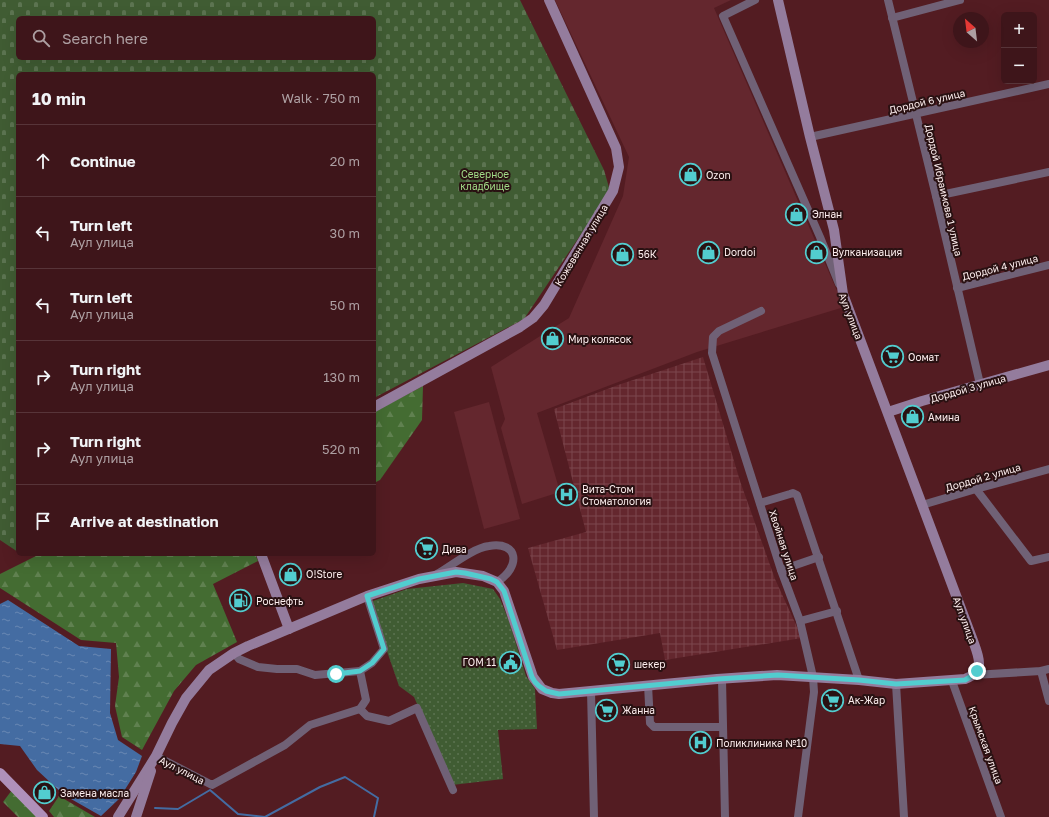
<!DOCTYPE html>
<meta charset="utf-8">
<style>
:root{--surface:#3e151a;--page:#492227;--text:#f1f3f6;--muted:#ad9fa2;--line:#573439}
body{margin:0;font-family:"Golos Text",sans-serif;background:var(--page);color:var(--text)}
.controls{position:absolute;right:12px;top:12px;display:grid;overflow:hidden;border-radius:6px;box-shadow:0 4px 16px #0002}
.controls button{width:36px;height:36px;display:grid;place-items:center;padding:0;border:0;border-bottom:1px solid var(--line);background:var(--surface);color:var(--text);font:20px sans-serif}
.compass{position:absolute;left:953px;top:12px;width:36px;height:36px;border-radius:50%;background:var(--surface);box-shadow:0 4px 16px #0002;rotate:332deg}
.stop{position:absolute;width:12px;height:12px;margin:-9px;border:3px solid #52cdcf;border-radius:50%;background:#fff}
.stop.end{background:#52cdcf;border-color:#fff;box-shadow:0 1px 4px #0008}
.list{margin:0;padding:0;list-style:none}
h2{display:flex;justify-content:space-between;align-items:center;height:52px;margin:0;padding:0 16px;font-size:17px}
h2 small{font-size:13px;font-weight:400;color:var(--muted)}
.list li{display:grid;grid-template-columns:26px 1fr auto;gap:12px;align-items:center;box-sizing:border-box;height:72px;padding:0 16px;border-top:1px solid var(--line)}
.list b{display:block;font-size:15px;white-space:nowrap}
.list p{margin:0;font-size:13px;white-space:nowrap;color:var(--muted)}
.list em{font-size:13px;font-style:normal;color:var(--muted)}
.icon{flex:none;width:22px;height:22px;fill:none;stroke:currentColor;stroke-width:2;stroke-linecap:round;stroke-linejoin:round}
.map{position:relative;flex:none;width:1049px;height:817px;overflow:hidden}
.search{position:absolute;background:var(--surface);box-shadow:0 4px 16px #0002;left:16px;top:16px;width:360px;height:44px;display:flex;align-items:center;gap:10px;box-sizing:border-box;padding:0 14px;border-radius:6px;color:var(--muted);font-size:15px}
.panel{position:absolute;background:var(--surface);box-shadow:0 4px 16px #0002;left:16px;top:72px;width:360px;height:484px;border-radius:6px}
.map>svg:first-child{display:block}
.built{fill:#64272e}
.industrial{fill:url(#industrial-grid)}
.forest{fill:url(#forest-firs)}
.cemetery{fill:url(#cemetery-stones);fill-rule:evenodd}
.park{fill:url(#park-dots)}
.water{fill:url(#water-ripples)}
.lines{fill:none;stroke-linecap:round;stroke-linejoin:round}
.stream{stroke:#446ca2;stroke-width:2}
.street{stroke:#706176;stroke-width:8}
.secondary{stroke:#947c9d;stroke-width:10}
.primary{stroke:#af90ba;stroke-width:10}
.route{stroke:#52cdcf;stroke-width:5}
.labels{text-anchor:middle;stroke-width:4;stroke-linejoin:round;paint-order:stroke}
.street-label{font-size:10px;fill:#fceded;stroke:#291112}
.park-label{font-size:10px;fill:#a1db87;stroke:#291112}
.poi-label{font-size:10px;fill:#fceded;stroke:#291112;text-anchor:start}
</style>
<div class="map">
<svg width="1049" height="817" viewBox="0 0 1049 817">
<defs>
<pattern id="industrial-grid" width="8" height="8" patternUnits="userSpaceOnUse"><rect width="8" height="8" fill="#64272e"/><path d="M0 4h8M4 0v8" fill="none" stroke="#7b474d"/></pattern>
<pattern id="forest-firs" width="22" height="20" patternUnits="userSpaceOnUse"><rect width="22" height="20" fill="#446c32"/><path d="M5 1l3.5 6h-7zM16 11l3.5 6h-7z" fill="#608150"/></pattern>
<pattern id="cemetery-stones" width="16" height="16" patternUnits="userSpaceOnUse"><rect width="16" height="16" fill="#405c33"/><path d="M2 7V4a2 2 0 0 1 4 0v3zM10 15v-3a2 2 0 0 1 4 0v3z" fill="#5c7451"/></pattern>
<pattern id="park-dots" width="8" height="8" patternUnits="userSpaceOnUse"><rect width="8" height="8" fill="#405c33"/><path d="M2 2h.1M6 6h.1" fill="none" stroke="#5c7451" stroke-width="1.8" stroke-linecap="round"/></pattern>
<pattern id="water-ripples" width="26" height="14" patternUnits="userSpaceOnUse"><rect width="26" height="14" fill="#446ca2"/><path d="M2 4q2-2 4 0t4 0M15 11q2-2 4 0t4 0" fill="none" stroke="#6988b4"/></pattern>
</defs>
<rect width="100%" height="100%" fill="#531c22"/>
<g class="built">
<polygon points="555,0 731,0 714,8 844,307 697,352 537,413 560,492 522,504 501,428 505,419 491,367 569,318 623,196 629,157"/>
<polygon points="489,402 520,519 484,529 454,412"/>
</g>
<polygon class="industrial" points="703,357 740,481 775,579 802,638 665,660 660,633 557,650 528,548 586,532 554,409 618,385"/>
<g class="forest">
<polygon points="423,386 422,420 380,480 374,483 374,412"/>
<polygon points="40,554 255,554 258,561 213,584 237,642 196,665 174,691 142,750 122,737 115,706 119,677 116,643 81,640 0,588 0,574"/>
<polygon points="12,790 40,817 18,817 3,802"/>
<polygon points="59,796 95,817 54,817 49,811"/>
</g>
<path class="cemetery" d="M0 0H520L604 170 610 191 524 319 374 398V74H18V552L0 540ZM18 18H374V58H18Z"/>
<polygon class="park" points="463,583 493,589 500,599 509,621 526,676 535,689 537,729 498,730 503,779 452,785 414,697 399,686 370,602 407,589"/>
<polygon class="water" points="8,600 79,646 111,649 110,713 118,740 142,756 136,772 119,799 101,816 64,795 37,770 20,746 0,744 0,604"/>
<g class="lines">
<polyline class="stream" points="155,808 178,809 210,790 238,814 265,817 320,787 345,777 378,798 374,817"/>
<g class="street">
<polyline points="755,0 723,16 820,237 839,284"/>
<polyline points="888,0 936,196 980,384"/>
<polyline points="892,18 960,0"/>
<polyline points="810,137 1049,84"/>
<polyline points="936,196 1049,172"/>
<polyline points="957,288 1049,265"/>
<polyline points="761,311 719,331 713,337 712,353 781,570 800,621 813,677 814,692 798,817"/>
<polyline points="976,489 1031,561 1049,557"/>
<polyline points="760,503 790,494 793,493 797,495 859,680"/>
<polyline points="922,505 976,489 1049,469"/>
<polyline points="781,570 819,557"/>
<path d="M437 574C451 566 473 548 489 546 519 541 521 567 497 582"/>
<polyline points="800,621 837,611"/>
<polyline points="234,653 239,659 258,667 277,669 297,669 315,675 360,671"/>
<polyline points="1041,671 1049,701"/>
<polyline points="974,675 1041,671 1049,669"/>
<polyline points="722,679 725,817"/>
<polyline points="952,681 1001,817"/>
<polyline points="896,684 904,817"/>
<polyline points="648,685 650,723 654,727 723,727"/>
<polyline points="591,691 594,817"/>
<polyline points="360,709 367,716 389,721 417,708 453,790"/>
<polyline points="156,756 212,785 285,745 310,725 360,709 366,700 360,671 372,663 384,649 367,596"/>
</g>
<g class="secondary">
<polyline points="374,407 520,327 533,318 544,305 613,191 619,167 616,148 549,0"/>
<polyline points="888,412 922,401 1049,365"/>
<polyline points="261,554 289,629"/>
<path d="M118 817 156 756 172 723 186 698 209 670 234 653 248 646 367 596 419 579 456 572 483 576 497 582 504 591 533 677 542 689 552 693 559 694 717 679 777 675 859 680 896 684 965 679C987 671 978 655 972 638L843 294 834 230 810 137 778 0"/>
<polyline points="136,817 151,771"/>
</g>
<polyline class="primary" points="0,773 43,817"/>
</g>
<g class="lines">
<polyline class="route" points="336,674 360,671 372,663 384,649 367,596 419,579 456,572 465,573 491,579 497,582 504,591 532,677 535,682 539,686 546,691 559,694 718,679 778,675 859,680 896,684 965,680 970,677 977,671"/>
</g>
<defs>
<symbol id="shop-ring" viewBox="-11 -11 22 22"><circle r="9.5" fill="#291112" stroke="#52cdcf" stroke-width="1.5"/><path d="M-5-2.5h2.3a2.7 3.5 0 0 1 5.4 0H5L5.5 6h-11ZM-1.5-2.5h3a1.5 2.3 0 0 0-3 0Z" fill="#52cdcf"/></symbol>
<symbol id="supermarket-ring" viewBox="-11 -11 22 22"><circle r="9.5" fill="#291112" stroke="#52cdcf" stroke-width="1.5"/><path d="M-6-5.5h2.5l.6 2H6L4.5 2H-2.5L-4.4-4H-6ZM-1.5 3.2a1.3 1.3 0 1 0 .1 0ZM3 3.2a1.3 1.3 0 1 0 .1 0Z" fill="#52cdcf"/></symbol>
<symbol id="hospital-ring" viewBox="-11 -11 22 22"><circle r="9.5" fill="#291112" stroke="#52cdcf" stroke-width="1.5"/><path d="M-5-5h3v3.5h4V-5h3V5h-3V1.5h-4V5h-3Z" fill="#52cdcf"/></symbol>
<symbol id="fuel-ring" viewBox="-11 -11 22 22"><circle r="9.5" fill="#291112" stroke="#52cdcf" stroke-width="1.5"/><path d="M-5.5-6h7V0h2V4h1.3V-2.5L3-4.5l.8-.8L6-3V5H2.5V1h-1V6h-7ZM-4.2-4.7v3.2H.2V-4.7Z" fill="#52cdcf"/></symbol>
<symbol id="civic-ring" viewBox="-11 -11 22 22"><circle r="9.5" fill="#291112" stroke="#52cdcf" stroke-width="1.5"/><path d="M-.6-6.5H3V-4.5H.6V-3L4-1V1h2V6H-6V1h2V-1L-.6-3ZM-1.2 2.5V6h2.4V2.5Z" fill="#52cdcf"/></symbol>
</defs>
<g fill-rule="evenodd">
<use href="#shop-ring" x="678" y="162" width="25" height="25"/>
<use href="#shop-ring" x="784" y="202" width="25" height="25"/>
<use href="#shop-ring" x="696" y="240" width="25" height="25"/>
<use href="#shop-ring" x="804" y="240" width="25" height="25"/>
<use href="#shop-ring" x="610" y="242" width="25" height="25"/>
<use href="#shop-ring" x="540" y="326" width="25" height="25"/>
<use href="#supermarket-ring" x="880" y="344" width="25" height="25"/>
<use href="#shop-ring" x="900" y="404" width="25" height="25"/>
<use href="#hospital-ring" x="554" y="482" width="25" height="25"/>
<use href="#supermarket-ring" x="414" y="536" width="25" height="25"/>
<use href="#shop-ring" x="278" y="562" width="25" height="25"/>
<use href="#fuel-ring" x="228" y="588" width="25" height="25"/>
<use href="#civic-ring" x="498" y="650" width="25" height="25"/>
<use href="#supermarket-ring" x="606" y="652" width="25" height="25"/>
<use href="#supermarket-ring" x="820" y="688" width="25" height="25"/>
<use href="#supermarket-ring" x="594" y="698" width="25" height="25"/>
<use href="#hospital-ring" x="688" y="730" width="25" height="25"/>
<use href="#shop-ring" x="32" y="780" width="25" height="25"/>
</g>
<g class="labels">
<g class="street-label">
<text transform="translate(927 101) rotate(-13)" y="4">Дордой 6 улица</text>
<text transform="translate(944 190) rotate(77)" y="4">Дордой Ибраимова 1 улица</text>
<text transform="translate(581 245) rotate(-59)" y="4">Кожевенная улица</text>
<text transform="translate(1000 267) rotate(-14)" y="4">Дордой 4 улица</text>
<text transform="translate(851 316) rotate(69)" y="4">Аул улица</text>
<text transform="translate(968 388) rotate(-16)" y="4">Дордой 3 улица</text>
<text transform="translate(983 477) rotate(-16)" y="4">Дордой 2 улица</text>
<text transform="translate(784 545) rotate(72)" y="4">Хвойная улица</text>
<text transform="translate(965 620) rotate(70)" y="4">Аул улица</text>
<text transform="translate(986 745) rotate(70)" y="4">Крымская улица</text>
<text transform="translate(182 770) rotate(27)" y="4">Аул улица</text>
</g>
<g class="park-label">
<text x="485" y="178">Северное<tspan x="485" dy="12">кладбище</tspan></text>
</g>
<g class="poi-label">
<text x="706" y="179">Ozon</text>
<text x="812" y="218">Элнан</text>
<text x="724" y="256">Dordoi</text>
<text x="832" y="256">Вулканизация</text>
<text x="638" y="258">56К</text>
<text x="568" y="343">Мир колясок</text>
<text x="908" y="361">Оомат</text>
<text x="928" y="421">Амина</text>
<text x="582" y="493">Вита-Стом<tspan x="582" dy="12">Стоматология</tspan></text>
<text x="442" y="553">Дива</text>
<text x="306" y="578">O!Store</text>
<text x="256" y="605">Роснефть</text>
<text x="496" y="666" text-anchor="end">ГОМ 11</text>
<text x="634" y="668">шекер</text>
<text x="848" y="704">Ак-Жар</text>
<text x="622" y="714">Жанна</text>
<text x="716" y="747">Поликлиника №10</text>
<text x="60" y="797">Замена масла</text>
</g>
</g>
</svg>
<div class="controls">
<button>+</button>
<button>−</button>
</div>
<svg class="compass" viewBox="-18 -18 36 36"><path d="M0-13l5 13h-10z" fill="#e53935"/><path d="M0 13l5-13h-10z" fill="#ad9fa2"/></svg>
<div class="stop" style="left:336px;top:674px"></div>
<div class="stop end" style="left:977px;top:671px"></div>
<div class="search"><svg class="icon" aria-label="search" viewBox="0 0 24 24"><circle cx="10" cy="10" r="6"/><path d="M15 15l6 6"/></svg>Search here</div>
<section class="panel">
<h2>10 min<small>Walk · 750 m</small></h2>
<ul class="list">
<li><svg class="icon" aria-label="ahead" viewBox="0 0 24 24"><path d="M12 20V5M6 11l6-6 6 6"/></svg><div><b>Continue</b></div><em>20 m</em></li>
<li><svg class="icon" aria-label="left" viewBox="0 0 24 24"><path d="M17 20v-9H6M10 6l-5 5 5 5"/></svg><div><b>Turn left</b><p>Аул улица</p></div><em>30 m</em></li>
<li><svg class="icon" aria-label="left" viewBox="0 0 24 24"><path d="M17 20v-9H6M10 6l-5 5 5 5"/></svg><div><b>Turn left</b><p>Аул улица</p></div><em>50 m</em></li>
<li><svg class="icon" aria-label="right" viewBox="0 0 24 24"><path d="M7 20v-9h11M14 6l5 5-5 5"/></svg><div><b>Turn right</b><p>Аул улица</p></div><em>130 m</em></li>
<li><svg class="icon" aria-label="right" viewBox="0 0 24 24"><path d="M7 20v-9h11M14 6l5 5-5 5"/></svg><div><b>Turn right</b><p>Аул улица</p></div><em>520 m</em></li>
<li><svg class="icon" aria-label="arrive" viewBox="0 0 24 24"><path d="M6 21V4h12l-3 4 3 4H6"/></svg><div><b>Arrive at destination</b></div></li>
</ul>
</section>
</div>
